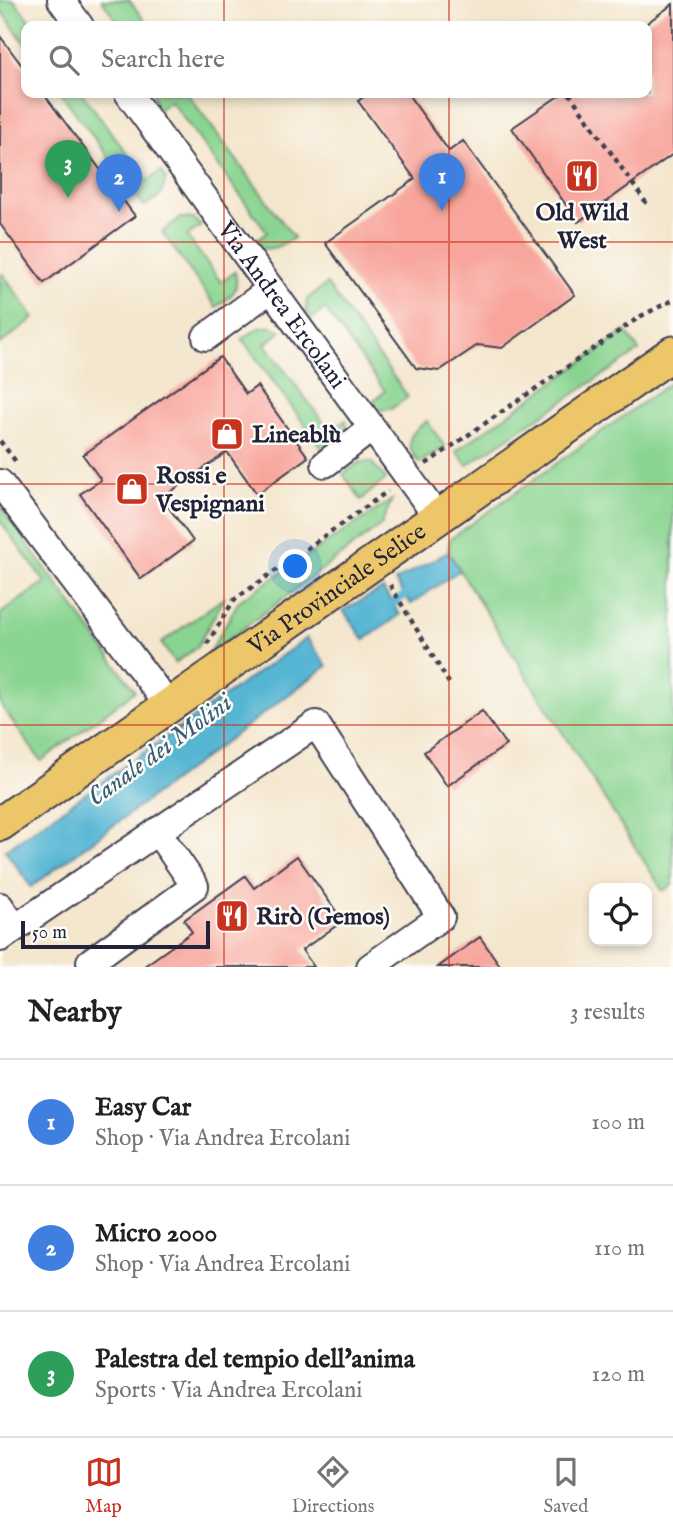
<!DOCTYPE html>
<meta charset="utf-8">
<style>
:root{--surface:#fff;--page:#f6f6f6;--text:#202124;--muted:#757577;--line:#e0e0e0;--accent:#c8321e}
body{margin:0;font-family:"IM FELL English",serif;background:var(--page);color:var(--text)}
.controls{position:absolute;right:21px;bottom:21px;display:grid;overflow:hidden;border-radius:14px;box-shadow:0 4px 10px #0003}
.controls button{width:63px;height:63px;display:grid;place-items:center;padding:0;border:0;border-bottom:2px solid var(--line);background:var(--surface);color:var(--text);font:35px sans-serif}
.scale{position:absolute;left:21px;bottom:18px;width:189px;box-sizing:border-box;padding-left:7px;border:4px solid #22223b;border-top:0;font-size:19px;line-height:24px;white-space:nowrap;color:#22223b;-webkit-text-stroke:5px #fdfcf7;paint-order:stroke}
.you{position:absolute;left:296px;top:567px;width:24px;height:24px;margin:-18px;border:5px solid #fff;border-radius:50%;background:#1a73e8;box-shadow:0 0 0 10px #1a73e833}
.badge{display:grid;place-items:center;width:46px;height:46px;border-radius:50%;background:var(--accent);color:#fff;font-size:23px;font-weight:700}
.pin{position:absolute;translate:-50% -58px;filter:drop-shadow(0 2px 4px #0008)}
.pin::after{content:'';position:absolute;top:37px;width:24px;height:21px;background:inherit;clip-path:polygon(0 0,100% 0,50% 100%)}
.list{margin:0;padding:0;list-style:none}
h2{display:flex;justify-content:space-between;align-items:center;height:91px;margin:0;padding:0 28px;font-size:30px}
h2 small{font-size:23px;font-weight:400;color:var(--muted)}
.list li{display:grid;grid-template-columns:46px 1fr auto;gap:21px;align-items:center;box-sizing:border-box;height:126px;padding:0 28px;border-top:2px solid var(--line)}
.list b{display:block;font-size:26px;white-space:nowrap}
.list p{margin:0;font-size:23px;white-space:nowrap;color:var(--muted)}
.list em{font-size:23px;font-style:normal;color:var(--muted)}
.icon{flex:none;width:38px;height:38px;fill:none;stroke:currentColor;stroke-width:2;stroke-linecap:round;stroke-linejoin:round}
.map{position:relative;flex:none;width:673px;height:967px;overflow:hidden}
.search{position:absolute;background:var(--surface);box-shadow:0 4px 10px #0003;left:21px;right:21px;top:21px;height:77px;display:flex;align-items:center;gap:18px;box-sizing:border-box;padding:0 24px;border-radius:14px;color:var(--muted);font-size:26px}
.sheet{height:469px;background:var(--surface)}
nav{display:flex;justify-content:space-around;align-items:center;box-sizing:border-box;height:98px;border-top:2px solid var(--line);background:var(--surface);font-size:19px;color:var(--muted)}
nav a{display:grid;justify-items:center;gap:4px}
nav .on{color:var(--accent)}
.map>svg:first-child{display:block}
.green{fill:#89d490;stroke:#567b66;stroke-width:2}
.water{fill:#54b5d3;stroke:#3b6c87;stroke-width:2}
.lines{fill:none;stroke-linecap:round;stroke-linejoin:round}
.stream{stroke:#54b5d3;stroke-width:8}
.building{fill:#f8a59b}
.minor-casing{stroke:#423f51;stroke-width:30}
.major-casing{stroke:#423f51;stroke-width:37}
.path{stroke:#423f51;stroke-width:4.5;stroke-dasharray:5 5;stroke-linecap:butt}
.minor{stroke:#fff;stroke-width:26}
.major{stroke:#ecc669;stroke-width:33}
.grid{fill:none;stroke:#c8321e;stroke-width:2;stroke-opacity:0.55}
.labels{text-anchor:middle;stroke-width:5;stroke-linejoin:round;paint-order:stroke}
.poi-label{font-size:24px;font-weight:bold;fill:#22223b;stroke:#fdfcf7;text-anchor:start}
.street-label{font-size:24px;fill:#22223b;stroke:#fdfcf7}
.water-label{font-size:26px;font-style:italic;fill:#365d78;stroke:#fdfcf7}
</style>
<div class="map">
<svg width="673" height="967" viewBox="0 0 673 967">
<rect width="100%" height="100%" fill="#fdfcf7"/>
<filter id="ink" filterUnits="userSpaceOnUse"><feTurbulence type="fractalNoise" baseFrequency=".0143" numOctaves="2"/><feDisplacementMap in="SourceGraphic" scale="14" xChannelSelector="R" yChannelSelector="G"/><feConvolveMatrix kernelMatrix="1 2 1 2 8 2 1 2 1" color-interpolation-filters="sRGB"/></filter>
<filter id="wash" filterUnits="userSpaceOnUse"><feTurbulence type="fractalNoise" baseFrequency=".00686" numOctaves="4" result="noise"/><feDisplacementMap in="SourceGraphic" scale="28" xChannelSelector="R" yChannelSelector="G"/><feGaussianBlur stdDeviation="1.57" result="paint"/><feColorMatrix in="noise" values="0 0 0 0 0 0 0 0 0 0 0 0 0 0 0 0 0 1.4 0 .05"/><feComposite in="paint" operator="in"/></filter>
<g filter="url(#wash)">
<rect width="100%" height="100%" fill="#f4e6cd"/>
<g class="green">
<polygon points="0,0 14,0 34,26 26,26 26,45 0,9"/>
<polygon points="102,0 129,0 149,26 120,26"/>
<polygon points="61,93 82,93 147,181 162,171 166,179 161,195 144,206"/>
<path d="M187 93 294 238C279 246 269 254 253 244L267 232 171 101 156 111 153 93Z"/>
<path d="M180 218 194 219 201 226 187 236 221 282 235 272C240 291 231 297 216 307L162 232Z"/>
<polygon points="3,274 34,318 0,344 0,277"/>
<polygon points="327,284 408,397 391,409 379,410 370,404 385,391 325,309 310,320 306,310 307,299"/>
<polygon points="272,326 280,332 265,344 330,431 346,420 348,434 327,455 242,339 259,328"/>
<polygon points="626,331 639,351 467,465 456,451"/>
<polygon points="673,381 673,884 663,891 448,552 450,539"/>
<path d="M427 421 445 447 419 463C404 444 407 434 427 421Z"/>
<polygon points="360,462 371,462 386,479 361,500 343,474"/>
<polygon points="392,500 381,525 208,655 239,601"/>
<polygon points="0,506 135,691 41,761 0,704 0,614 45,582 0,521"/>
<polygon points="225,597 197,647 175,663 161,643"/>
</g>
<g class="water">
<polygon points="448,552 460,570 411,604 395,581"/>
<polygon points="383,589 400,615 364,640 343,610"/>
<polygon points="307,638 327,666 31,887 5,850"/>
</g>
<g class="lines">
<polyline class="stream" points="385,610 414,588"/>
</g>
<g id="blocks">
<g class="building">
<polygon points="673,4 673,154 578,222 512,128 563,93 647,93 647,23"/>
<polygon points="0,36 26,71 26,93 43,93 135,216 44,283 0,224"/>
<polygon points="369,93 407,93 449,151 463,141 575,295 502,348 478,345 439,371 416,368 325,243 415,179 358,101"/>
<polygon points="220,357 246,394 257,386 308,457 257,494 227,452 162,498 193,541 141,579 80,494 101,480 83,455"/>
<polygon points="482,711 506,745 447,786 424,752"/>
<polygon points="297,856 343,921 302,950 314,967 143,967 192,932 184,920 245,876 254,888"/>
<polygon points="480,937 501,967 438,967"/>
</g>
</g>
</g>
<g filter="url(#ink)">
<use href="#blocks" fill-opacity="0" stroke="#423f51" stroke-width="2"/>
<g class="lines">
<defs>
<g id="minor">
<polyline points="61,0 80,26"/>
<path id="s1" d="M128 93 438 518"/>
<polyline points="206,337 271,289"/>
<polyline points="325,464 372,428"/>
<polyline points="0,483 169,706"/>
<polyline points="0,906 15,928 1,938"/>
<polyline points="15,928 316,724 441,917 370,967"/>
<polyline points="94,967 90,962 195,886 157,831"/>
</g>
<g id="major">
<path id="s2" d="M0 824 673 353"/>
</g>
</defs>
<use href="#minor" class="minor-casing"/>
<use href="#major" class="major-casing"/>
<g class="path">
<polyline points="569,93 649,207"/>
<polyline points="0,441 17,463"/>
<polyline points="426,464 641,316 673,300"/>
<polyline points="390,585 449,683"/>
<polyline points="207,644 234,600 388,491"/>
</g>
<use href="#minor" class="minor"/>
<use href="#major" class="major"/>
</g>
</g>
<path class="grid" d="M224 0V26M449 0V26M224 93V967M449 93V967M0 242H673M0 484H673M0 725H673"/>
<defs>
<symbol id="restaurant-square" viewBox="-11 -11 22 22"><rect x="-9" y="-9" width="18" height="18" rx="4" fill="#c8321e" stroke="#fdfcf7"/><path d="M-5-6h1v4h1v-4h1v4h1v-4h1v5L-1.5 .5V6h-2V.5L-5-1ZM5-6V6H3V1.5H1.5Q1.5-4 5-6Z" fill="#fff"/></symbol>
<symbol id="shop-square" viewBox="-11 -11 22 22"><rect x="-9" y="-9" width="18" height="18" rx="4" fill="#c8321e" stroke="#fdfcf7"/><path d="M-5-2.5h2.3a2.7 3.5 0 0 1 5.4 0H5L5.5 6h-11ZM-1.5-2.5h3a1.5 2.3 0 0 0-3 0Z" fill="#fff"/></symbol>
</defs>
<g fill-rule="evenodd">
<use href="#restaurant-square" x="563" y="157" width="38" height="38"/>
<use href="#shop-square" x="208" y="415" width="38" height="38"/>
<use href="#shop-square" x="113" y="470" width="38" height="38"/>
<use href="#restaurant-square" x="213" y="897" width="38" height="38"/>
</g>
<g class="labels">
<g class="poi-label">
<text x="582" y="220" text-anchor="middle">Old Wild<tspan x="582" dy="28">West</tspan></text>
<text x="252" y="442">Lineablù</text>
<text x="156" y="483">Rossi e<tspan x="156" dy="28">Vespignani</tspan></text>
<text x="256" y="924">Rirò (Gemos)</text>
</g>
<g class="street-label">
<text dy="8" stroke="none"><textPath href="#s1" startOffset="262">Via Andrea Ercolani</textPath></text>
<text dy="8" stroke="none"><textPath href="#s2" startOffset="411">Via Provinciale Selice</textPath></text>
</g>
<g class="water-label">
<text transform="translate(159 749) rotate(-36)" y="9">Canale dei Molini</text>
</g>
</g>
</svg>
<div class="controls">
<button><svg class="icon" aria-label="locate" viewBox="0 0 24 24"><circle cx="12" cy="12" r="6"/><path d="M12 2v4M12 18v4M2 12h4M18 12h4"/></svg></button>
</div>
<div class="scale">50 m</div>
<div class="you"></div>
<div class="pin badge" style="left:442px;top:211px;background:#3f7fe0">1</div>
<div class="pin badge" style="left:119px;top:212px;background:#3f7fe0">2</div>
<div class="pin badge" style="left:68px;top:198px;background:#2e9e5b">3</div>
<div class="search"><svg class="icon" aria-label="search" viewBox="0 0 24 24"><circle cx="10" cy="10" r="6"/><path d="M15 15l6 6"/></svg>Search here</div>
</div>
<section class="sheet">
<h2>Nearby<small>3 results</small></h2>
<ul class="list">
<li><span class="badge" style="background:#3f7fe0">1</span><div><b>Easy Car</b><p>Shop · Via Andrea Ercolani</p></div><em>100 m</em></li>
<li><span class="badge" style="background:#3f7fe0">2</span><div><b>Micro 2000</b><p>Shop · Via Andrea Ercolani</p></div><em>110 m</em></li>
<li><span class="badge" style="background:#2e9e5b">3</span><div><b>Palestra del tempio dell'anima</b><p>Sports · Via Andrea Ercolani</p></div><em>120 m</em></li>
</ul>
</section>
<nav>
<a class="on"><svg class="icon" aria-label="map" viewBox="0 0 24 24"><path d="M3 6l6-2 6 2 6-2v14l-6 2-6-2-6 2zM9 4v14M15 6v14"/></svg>Map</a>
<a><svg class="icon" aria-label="directions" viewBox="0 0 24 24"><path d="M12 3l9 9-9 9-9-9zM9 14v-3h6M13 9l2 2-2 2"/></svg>Directions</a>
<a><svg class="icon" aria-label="saved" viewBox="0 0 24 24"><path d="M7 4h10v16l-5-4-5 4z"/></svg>Saved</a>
</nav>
